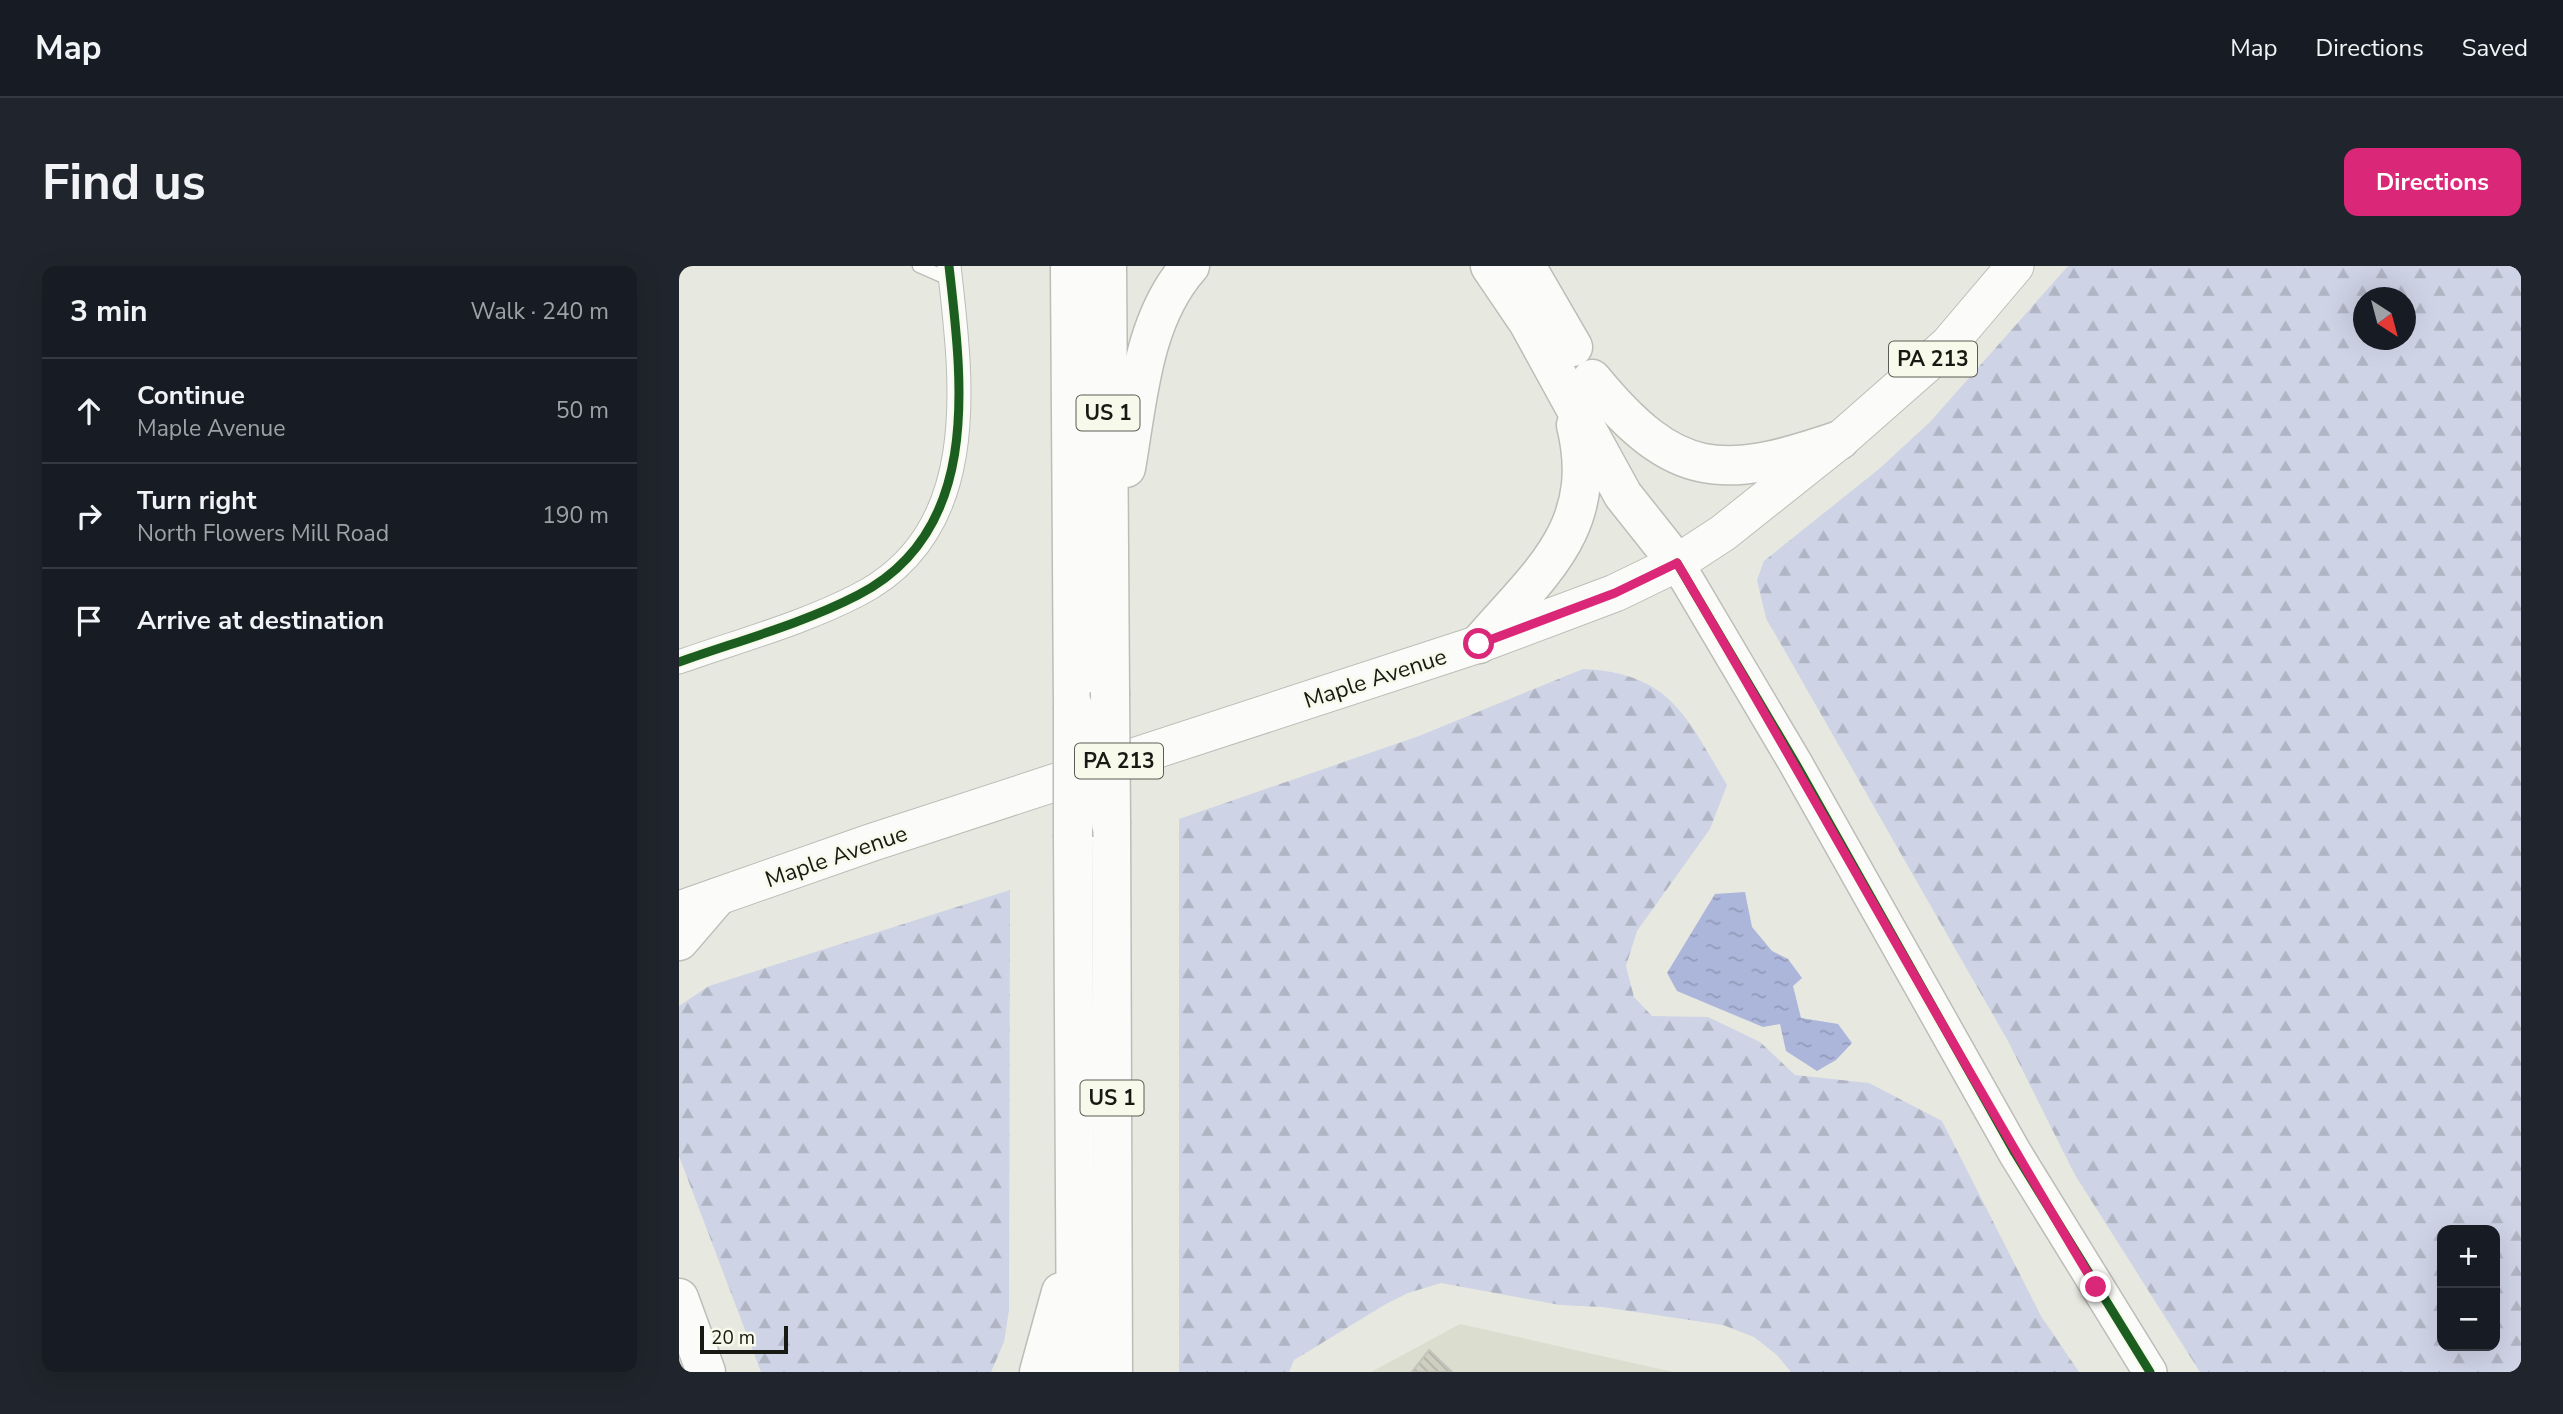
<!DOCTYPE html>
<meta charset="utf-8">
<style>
:root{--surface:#171b24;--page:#20242c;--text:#f1f3f6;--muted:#9ea1a6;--line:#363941;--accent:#db2777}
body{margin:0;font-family:"Nunito Sans",sans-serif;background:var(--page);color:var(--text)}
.controls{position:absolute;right:21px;bottom:21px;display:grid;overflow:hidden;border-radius:14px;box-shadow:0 7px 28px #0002}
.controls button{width:63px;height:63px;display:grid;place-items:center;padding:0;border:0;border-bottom:2px solid var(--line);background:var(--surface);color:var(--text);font:35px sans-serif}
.compass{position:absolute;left:1674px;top:21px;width:63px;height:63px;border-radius:50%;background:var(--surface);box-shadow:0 7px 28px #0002;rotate:144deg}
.scale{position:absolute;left:21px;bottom:18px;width:88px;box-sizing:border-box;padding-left:7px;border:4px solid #191914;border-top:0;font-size:19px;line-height:24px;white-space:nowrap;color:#191914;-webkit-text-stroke:5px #f7f9ea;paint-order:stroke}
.stop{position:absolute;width:21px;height:21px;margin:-16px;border:5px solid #db2777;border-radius:50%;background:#fff}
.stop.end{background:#db2777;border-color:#fff;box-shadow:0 2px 7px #0008}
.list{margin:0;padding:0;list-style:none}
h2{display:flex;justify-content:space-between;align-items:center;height:91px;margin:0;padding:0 28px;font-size:30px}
h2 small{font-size:23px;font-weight:400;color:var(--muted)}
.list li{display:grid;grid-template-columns:46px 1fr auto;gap:21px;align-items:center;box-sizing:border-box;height:105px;padding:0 28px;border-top:2px solid var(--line)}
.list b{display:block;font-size:26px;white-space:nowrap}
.list p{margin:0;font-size:23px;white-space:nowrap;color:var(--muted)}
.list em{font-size:23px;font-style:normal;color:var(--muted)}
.icon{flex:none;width:38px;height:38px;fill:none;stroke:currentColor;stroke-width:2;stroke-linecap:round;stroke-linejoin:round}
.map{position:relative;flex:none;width:1842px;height:1106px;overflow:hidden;border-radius:14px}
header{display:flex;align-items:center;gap:42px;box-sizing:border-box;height:98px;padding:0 35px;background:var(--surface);border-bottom:2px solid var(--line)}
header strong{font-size:33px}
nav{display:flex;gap:38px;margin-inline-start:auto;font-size:24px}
.intro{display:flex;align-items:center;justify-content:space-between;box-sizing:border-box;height:168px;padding:0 42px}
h1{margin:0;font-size:49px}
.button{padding:18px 32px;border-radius:14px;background:var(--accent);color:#fff;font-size:24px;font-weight:700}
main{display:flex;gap:42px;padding:0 42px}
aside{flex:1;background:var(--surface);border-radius:14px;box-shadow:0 7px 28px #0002}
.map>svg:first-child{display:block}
.built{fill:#dbddce}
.forest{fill:url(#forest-firs);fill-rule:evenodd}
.water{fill:url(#water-ripples)}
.building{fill:url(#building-back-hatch);stroke:#c2c3bd;stroke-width:2}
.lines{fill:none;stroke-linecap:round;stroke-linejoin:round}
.lane-casing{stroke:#bdbdb7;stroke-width:15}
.street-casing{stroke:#bdbdb7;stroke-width:25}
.secondary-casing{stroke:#bdbdb7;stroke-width:36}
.primary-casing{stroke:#bdbdb7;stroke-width:39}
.highway-casing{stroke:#bdbdb7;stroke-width:41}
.lane{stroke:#fbfcfa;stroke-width:12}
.street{stroke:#fbfcfa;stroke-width:23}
.secondary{stroke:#fbfcfa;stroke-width:33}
.primary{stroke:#fbfcfa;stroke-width:37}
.highway{stroke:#fbfcfa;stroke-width:38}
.highway-bridge-casing{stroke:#bdbdb7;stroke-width:41;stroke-linecap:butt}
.highway-bridge{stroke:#fbfcfa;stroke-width:38}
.cycleway-casing{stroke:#f7f9ea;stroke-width:13}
.cycleway{stroke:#1b5e20;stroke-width:9}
.route{stroke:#db2777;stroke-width:9}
.labels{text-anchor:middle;stroke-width:5;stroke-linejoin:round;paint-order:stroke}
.shield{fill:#f7f9ea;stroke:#5c5c54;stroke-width:2}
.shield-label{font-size:21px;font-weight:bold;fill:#191914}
.street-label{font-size:23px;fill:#191914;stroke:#f7f9ea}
</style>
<header>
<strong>Map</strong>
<nav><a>Map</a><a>Directions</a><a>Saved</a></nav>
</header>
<div class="intro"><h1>Find us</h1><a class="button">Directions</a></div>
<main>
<aside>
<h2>3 min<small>Walk · 240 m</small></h2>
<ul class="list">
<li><svg class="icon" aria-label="ahead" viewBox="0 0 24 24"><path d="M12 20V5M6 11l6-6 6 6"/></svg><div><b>Continue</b><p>Maple Avenue</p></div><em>50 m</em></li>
<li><svg class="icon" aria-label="right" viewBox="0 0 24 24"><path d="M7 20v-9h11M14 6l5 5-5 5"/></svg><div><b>Turn right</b><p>North Flowers Mill Road</p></div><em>190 m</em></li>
<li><svg class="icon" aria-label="arrive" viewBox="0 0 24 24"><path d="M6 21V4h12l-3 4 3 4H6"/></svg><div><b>Arrive at destination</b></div></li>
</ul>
</aside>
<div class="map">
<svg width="1842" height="1106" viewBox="0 0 1842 1106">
<defs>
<pattern id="forest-firs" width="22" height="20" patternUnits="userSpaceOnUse" patternTransform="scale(1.75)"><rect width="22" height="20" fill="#ced3e6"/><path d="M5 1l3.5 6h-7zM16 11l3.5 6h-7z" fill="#b0b5c4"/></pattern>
<pattern id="water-ripples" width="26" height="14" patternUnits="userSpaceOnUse" patternTransform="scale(1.75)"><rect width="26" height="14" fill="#acb5da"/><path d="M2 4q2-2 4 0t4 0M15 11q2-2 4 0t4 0" fill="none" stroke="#939bba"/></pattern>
<pattern id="building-back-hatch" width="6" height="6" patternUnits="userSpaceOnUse" patternTransform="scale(1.75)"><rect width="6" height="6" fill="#cecfc0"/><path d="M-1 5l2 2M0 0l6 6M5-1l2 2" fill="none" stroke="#b0b1a4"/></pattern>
</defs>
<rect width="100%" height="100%" fill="#e7e8e0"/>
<polygon class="built" points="781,1058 994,1106 692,1106"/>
<g class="forest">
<path d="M1389 0H1842V1106H1521L1396 909 1329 775 1087 352 1078 314 1085 295 1200 203 1251 156ZM1685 32H1727V74H1685ZM1763 964H1816V1080H1763Z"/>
<path d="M904 403C992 407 1008 452 1048 519L1031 563 958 665 947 700 955 731 973 750 1029 751 1081 776 1116 809 1190 817 1263 855 1362 1050 1400 1106H1112L1098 1089 1075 1071 1044 1059 923 1041 881 1039 762 1017 729 1027 707 1038 615 1094 610 1106H500V553L740 470Z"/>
<polygon points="331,624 330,1044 325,1076 312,1106 82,1106 0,890 0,740 30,720"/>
</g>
<polygon class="water" points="1066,626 1073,661 1093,685 1109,693 1123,712 1114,720 1122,752 1159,758 1173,777 1157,794 1138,805 1107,785 1101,758 1084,761 998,725 988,707 1036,628"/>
<polygon class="building" points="750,1084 773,1106 733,1106"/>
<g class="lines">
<defs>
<polyline id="lane" points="240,0 272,14"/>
<path id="street" d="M0 396C59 375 123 358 179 329 304 265 283 115 270 0"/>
<polyline id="secondary" points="998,297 1117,498 1336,887 1471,1106"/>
<polyline id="primary" points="0,644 191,577 800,378 936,327 998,297 1044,267 1161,174 1269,79 1336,0"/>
<g id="highway">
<polyline points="391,0 394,440"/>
<polyline points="428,0 431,426"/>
<polyline points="811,0 849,56 944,229 998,297"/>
<polyline points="847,0 894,81"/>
<path d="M913 113C996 214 1042 215 1161 174"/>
<path d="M447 202C459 134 463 54 511 0"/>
<path d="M800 378C861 307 922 262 897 159"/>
<polyline points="432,558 434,1106"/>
<polyline points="394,571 397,1106"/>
<polyline points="0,675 37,632"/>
<polyline points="0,1032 27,1106"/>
<polyline points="360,1106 382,1026"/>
</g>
</defs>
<use href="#lane" class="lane-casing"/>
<use href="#street" class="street-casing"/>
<use href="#secondary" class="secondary-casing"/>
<use href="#primary" class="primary-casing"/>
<use href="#highway" class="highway-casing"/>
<use href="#lane" class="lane"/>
<use href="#street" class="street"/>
<use href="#secondary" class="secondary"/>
<use href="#primary" class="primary"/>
<use href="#highway" class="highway"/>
<defs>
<g id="highway-bridge">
<polyline points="431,426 432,558"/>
<polyline points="394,440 394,571"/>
</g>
</defs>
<use href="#highway-bridge" class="highway-bridge-casing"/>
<use href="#highway-bridge" class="highway-bridge"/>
<defs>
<g id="cycleway">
<polyline points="998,297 1117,498 1336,887 1471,1106"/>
<path d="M0 396C59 375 123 358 179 329 304 265 283 115 270 0"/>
</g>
</defs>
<use href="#cycleway" class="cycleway-casing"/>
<use href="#cycleway" class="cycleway"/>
</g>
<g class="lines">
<path class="route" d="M800 378 936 327 998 297C1140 537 1273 782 1417 1021"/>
</g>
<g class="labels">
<g class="shield">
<rect x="1210" y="75.5" width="88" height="35" rx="5"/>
<rect x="397.5" y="129.5" width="63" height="35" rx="5"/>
<rect x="396" y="477.5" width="88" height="35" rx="5"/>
<rect x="401.5" y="814.5" width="63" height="35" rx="5"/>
</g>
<g class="shield-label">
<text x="1254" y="100">PA 213</text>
<text x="429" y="154">US 1</text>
<text x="440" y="502">PA 213</text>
<text x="433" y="839">US 1</text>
</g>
<g class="street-label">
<text transform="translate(696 412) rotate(-18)" y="8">Maple Avenue</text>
<text transform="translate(157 590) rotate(-19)" y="8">Maple Avenue</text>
</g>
</g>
</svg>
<div class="controls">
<button>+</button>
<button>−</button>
</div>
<svg class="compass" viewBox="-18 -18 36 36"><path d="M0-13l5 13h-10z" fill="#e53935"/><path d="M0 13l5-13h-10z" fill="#9ea1a6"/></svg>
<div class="scale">20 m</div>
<div class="stop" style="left:800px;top:378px"></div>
<div class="stop end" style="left:1417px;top:1021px"></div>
</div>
</main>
